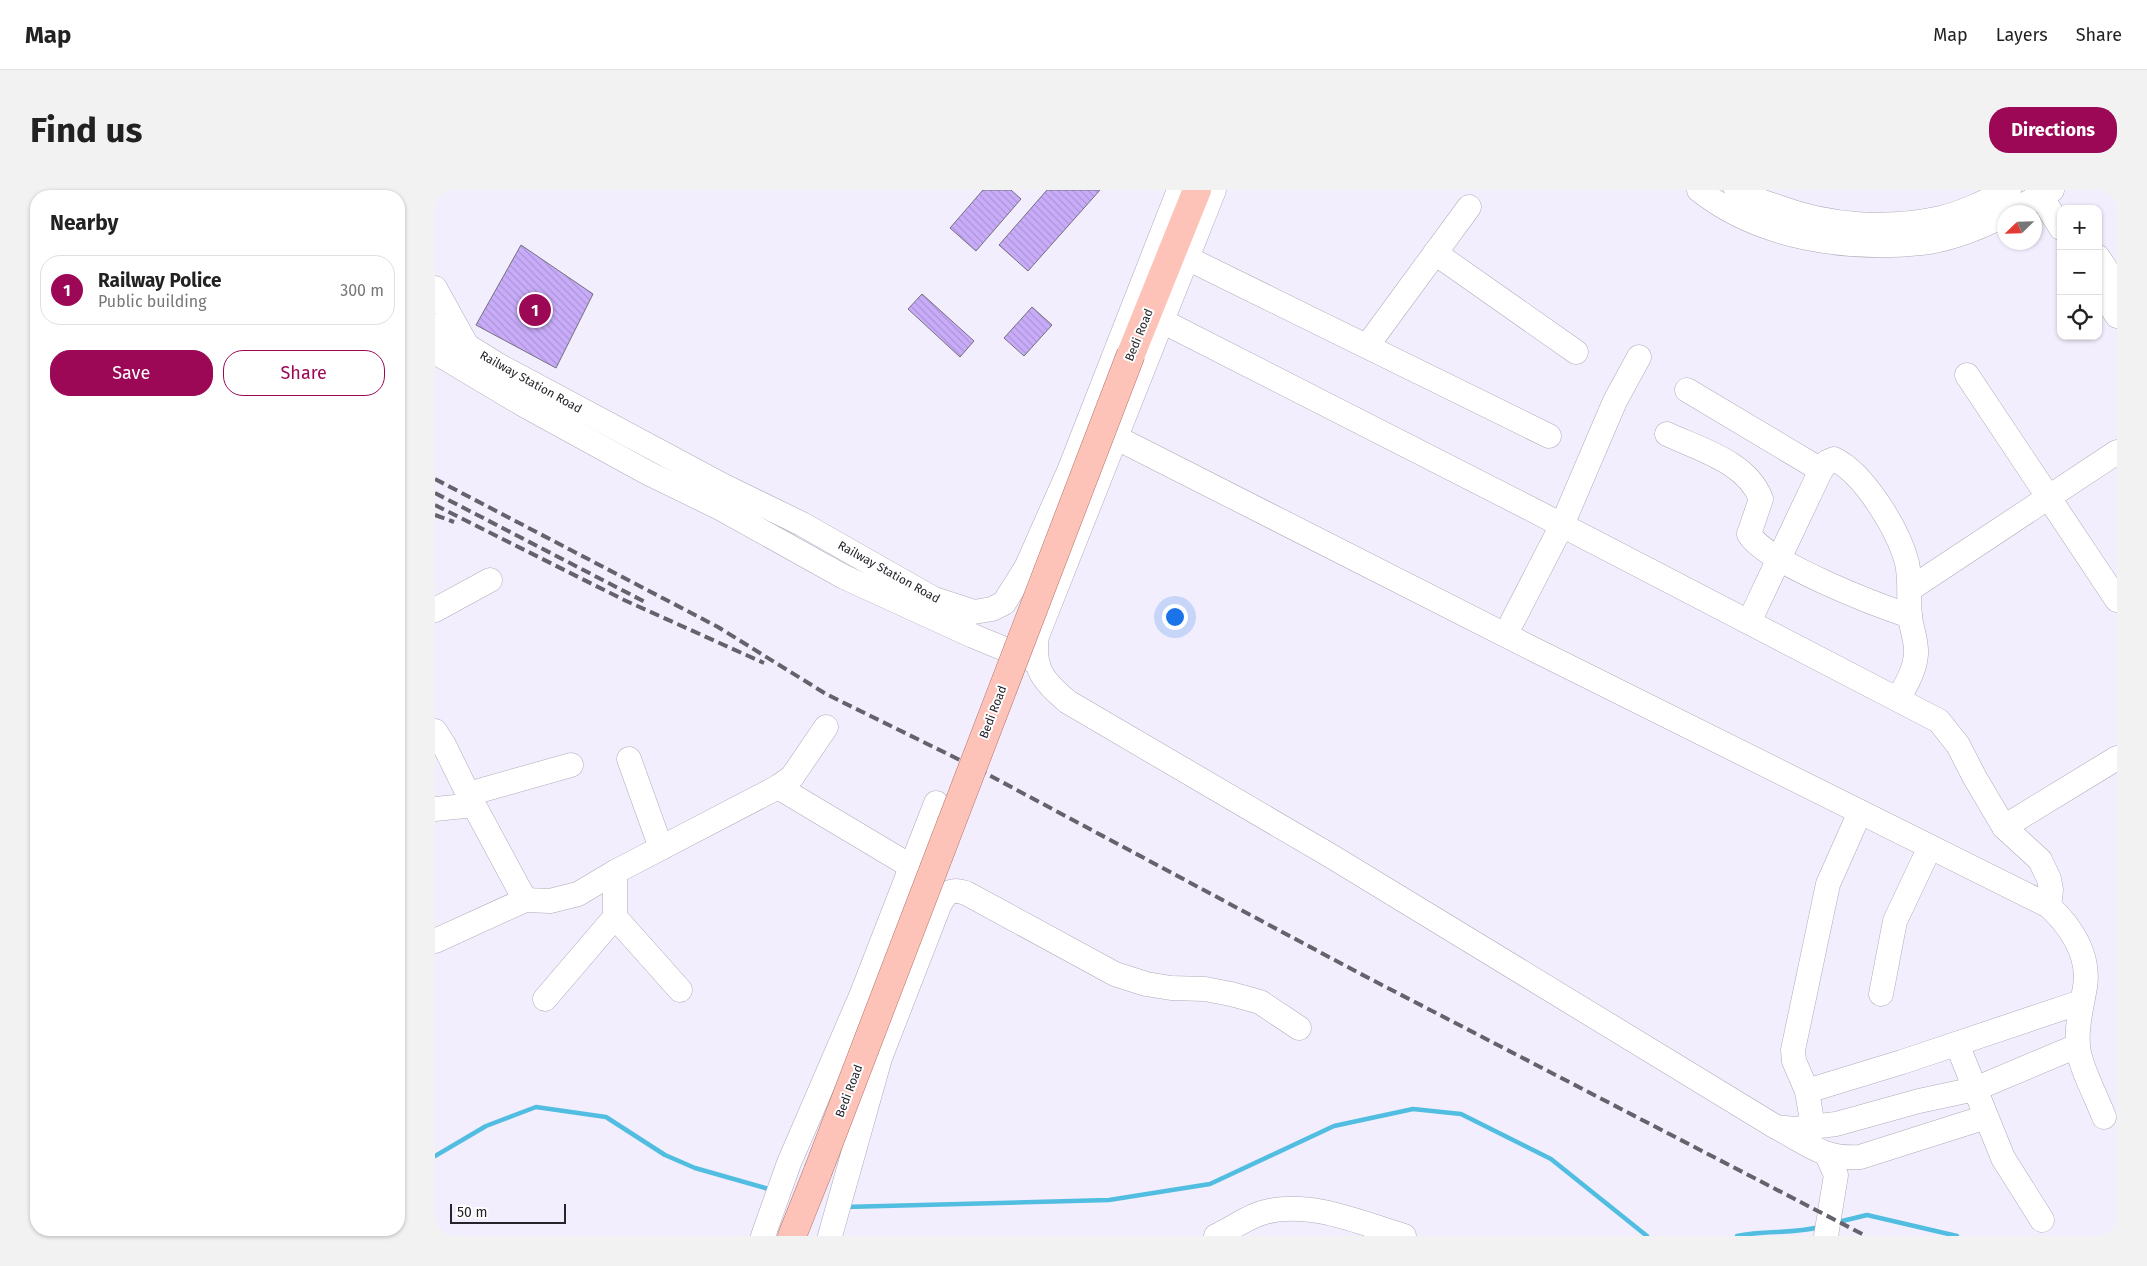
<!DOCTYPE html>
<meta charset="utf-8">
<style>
:root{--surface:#fff;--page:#f2f2f2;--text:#222;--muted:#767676;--line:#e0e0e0;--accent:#9c0856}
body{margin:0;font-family:"Fira Sans",sans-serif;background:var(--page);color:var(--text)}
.controls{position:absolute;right:15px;top:15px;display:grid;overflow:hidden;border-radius:10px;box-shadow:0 1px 4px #0004}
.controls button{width:45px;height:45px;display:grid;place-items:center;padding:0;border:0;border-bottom:1px solid var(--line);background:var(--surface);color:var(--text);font:25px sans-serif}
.compass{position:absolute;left:1562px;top:15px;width:45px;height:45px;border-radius:50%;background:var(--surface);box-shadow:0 1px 4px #0004;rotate:247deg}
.scale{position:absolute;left:15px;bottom:12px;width:116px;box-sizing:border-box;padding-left:5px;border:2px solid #26242a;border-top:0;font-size:14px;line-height:18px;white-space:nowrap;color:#26242a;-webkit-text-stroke:4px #fefefe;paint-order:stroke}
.you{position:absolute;left:739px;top:426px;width:18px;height:18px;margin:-12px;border:4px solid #fff;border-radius:50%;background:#1a73e8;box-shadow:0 0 0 8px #1a73e833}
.badge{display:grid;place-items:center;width:32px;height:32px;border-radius:50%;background:var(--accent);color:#fff;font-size:16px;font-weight:700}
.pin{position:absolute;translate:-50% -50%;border:2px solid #fff;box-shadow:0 1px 5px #0006}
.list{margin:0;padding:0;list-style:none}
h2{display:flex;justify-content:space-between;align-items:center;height:65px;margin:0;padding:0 20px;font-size:21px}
h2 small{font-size:16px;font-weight:400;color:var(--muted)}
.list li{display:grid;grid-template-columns:32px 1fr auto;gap:15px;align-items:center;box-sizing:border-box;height:70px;margin:0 10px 10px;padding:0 10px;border:1px solid var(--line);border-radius:20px}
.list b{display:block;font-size:19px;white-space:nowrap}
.list p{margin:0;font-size:16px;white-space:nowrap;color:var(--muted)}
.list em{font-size:16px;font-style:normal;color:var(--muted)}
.actions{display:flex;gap:10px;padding:15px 20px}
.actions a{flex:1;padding:11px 0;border:1px solid var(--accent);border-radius:20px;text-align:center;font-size:18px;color:var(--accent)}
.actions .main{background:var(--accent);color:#fff}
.icon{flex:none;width:28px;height:28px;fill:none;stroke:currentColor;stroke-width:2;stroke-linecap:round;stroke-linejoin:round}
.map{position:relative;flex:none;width:1682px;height:1046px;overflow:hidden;border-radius:20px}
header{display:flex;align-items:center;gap:30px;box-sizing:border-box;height:70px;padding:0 25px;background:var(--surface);border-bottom:1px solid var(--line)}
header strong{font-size:24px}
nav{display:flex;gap:28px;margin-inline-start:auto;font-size:18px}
.intro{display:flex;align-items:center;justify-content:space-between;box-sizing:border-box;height:120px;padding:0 30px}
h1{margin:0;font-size:35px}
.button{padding:12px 22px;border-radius:20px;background:var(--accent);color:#fff;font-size:18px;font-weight:700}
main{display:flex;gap:30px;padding:0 30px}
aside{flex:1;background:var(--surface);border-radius:20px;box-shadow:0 1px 4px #0004}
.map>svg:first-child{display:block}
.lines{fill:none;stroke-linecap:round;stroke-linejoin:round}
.stream{stroke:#51bde1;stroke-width:4.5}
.building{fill:url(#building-back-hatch);stroke:#736f7c}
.minor-casing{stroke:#afaab8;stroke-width:25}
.major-casing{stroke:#b27167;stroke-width:29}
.minor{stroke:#fff;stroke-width:24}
.major{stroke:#fec3b8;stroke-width:28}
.rail{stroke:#65626b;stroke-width:4;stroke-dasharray:10 5;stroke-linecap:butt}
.major-bridge-casing{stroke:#b27167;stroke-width:29;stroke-linecap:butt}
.major-bridge{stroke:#fec3b8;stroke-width:28}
.labels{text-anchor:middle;stroke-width:4;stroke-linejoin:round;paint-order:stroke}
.street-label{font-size:12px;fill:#26242a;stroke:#fefefe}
</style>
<header>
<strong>Map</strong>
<nav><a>Map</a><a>Layers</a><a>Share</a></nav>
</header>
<div class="intro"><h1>Find us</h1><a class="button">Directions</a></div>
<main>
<aside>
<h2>Nearby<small></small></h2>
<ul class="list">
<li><span class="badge">1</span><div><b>Railway Police</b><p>Public building</p></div><em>300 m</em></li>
</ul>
<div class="actions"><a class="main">Save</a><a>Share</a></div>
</aside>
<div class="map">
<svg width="1682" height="1046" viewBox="0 0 1682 1046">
<defs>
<pattern id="building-back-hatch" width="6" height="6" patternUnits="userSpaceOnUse" patternTransform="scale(1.25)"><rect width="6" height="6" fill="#c9acf9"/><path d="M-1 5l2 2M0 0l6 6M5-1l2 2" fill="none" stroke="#ac94d6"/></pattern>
</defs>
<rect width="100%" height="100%" fill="#f3eefd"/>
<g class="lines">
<g class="stream">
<polyline points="0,966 51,936 101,917 171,927 230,965 260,978 337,1000"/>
<polyline points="410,1017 674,1010 775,994 899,936 978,919 1026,924 1116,969 1212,1046"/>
<polyline points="1399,1033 1432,1025 1522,1046"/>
<path d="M1302 1046C1329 1040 1358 1044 1385 1037"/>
</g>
</g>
<g class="building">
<polygon points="548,0 576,0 586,9 541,61 515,38"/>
<polygon points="612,0 665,0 593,81 564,55"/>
<polygon points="86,55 158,104 121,178 41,135"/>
<polygon points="487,104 539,151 525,167 473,119"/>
<polygon points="597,117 617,135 589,166 569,148"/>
</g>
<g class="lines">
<defs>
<g id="minor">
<path d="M779 0 602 446C597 479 609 492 633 512L896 666 1341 937 1360 939 1401 934 1484 911 1540 899 1642 856"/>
<path d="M1264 0C1324 48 1412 61 1486 53 1515 50 1544 38 1570 25"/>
<path d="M1301 0C1313 8 1329 12 1343 17 1394 36 1453 40 1506 28 1530 22 1552 11 1574 0"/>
<polyline points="1602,0 1626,38"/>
<polyline points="1575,22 1617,0"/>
<polyline points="1000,63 1141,162"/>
<polyline points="1663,67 1682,96"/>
<polyline points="752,68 1114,246"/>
<polyline points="1663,97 1682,126"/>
<polyline points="0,98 31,154"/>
<polyline points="727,131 1094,318 1504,531 1523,555 1540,588 1569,637 1605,670 1614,689 1616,700 1614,716"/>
<polyline points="0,136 63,175 289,296 367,334 499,409 539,422 557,419 569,413 591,378 634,281 744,0"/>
<polyline points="932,156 1034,17"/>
<polyline points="0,162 89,215 213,283 285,318 409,387 538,446 599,471"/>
<polyline points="1532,185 1682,410"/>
<polyline points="1252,200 1386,280"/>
<path d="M1232 244C1266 260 1312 272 1326 309L1314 344C1330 372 1441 415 1475 426"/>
<path d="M680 247 1098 459 1614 716C1636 737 1655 765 1650 797 1647 816 1641 835 1643 855 1643 873 1662 908 1669 927"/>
<polyline points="1475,399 1682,262"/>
<polyline points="0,420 55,390"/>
<polyline points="1077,432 1127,335 1180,211 1204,167"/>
<path d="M1314 432 1386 280 1392 272 1399 269C1429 283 1464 341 1472 373 1476 391 1473 408 1475 426 1476 438 1482 451 1481 464 1480 480 1471 495 1463 509"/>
<polyline points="0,541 9,555 33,604 90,710"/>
<polyline points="194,569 226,658"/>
<polyline points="343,597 477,677"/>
<polyline points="33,604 136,575"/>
<polyline points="0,619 39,615"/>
<polyline points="1569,637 1682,568"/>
<polyline points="180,682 180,727 245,800"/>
<polyline points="0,751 90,710 115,711 143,704 180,682 343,597 357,587 391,537"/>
<polyline points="1446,804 1460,731 1495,657"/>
<polyline points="110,809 180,727"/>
<polyline points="1522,854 1568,968 1607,1030"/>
<polyline points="1372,901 1467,872 1646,812"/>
<polyline points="1378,937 1372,901 1359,871 1358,860 1393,694 1425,622"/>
<path d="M1343 938C1373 954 1390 970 1425 967L1551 927"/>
<polyline points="328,1046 354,973 426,806 501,613"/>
<path d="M395 1046 445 868 504 716C511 702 516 698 531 703L680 784 711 794 736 798 770 799 796 804 825 812 864 838"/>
<path d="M781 1046C797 1039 813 1026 830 1022 875 1010 926 1033 969 1046"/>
<polyline points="1391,1046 1401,985 1392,965"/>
</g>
<g id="major">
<polyline points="696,164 762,0"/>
<polyline points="357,1046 383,981"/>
</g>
</defs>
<use href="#minor" class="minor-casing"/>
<use href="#major" class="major-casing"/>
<use href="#minor" class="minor"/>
<use href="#major" class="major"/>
<g class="rail">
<polyline points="0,289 283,437 391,504 537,576 922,782 1431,1046"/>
<polyline points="0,303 212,413"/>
<polyline points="0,315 189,410 329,473"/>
<polyline points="0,325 19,332"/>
</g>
<defs>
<polyline id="major-bridge" points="383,981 696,164"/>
</defs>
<use href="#major-bridge" class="major-bridge-casing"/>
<use href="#major-bridge" class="major-bridge"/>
</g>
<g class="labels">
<g class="street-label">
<text transform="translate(704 145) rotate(-68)" y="4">Bedi Road</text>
<text transform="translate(96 192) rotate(29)" y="4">Railway Station Road</text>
<text transform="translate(454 382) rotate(29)" y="4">Railway Station Road</text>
<text transform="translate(558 522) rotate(-69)" y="4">Bedi Road</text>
<text transform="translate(414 901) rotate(-69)" y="4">Bedi Road</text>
</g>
</g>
</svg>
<div class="controls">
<button>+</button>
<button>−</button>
<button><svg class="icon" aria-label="locate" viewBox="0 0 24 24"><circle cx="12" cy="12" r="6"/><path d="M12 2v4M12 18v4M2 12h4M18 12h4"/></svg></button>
</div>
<svg class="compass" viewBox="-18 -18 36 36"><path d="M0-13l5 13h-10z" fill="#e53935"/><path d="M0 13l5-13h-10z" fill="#767676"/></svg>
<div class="scale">50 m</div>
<div class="you"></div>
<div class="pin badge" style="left:100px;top:120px">1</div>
</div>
</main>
